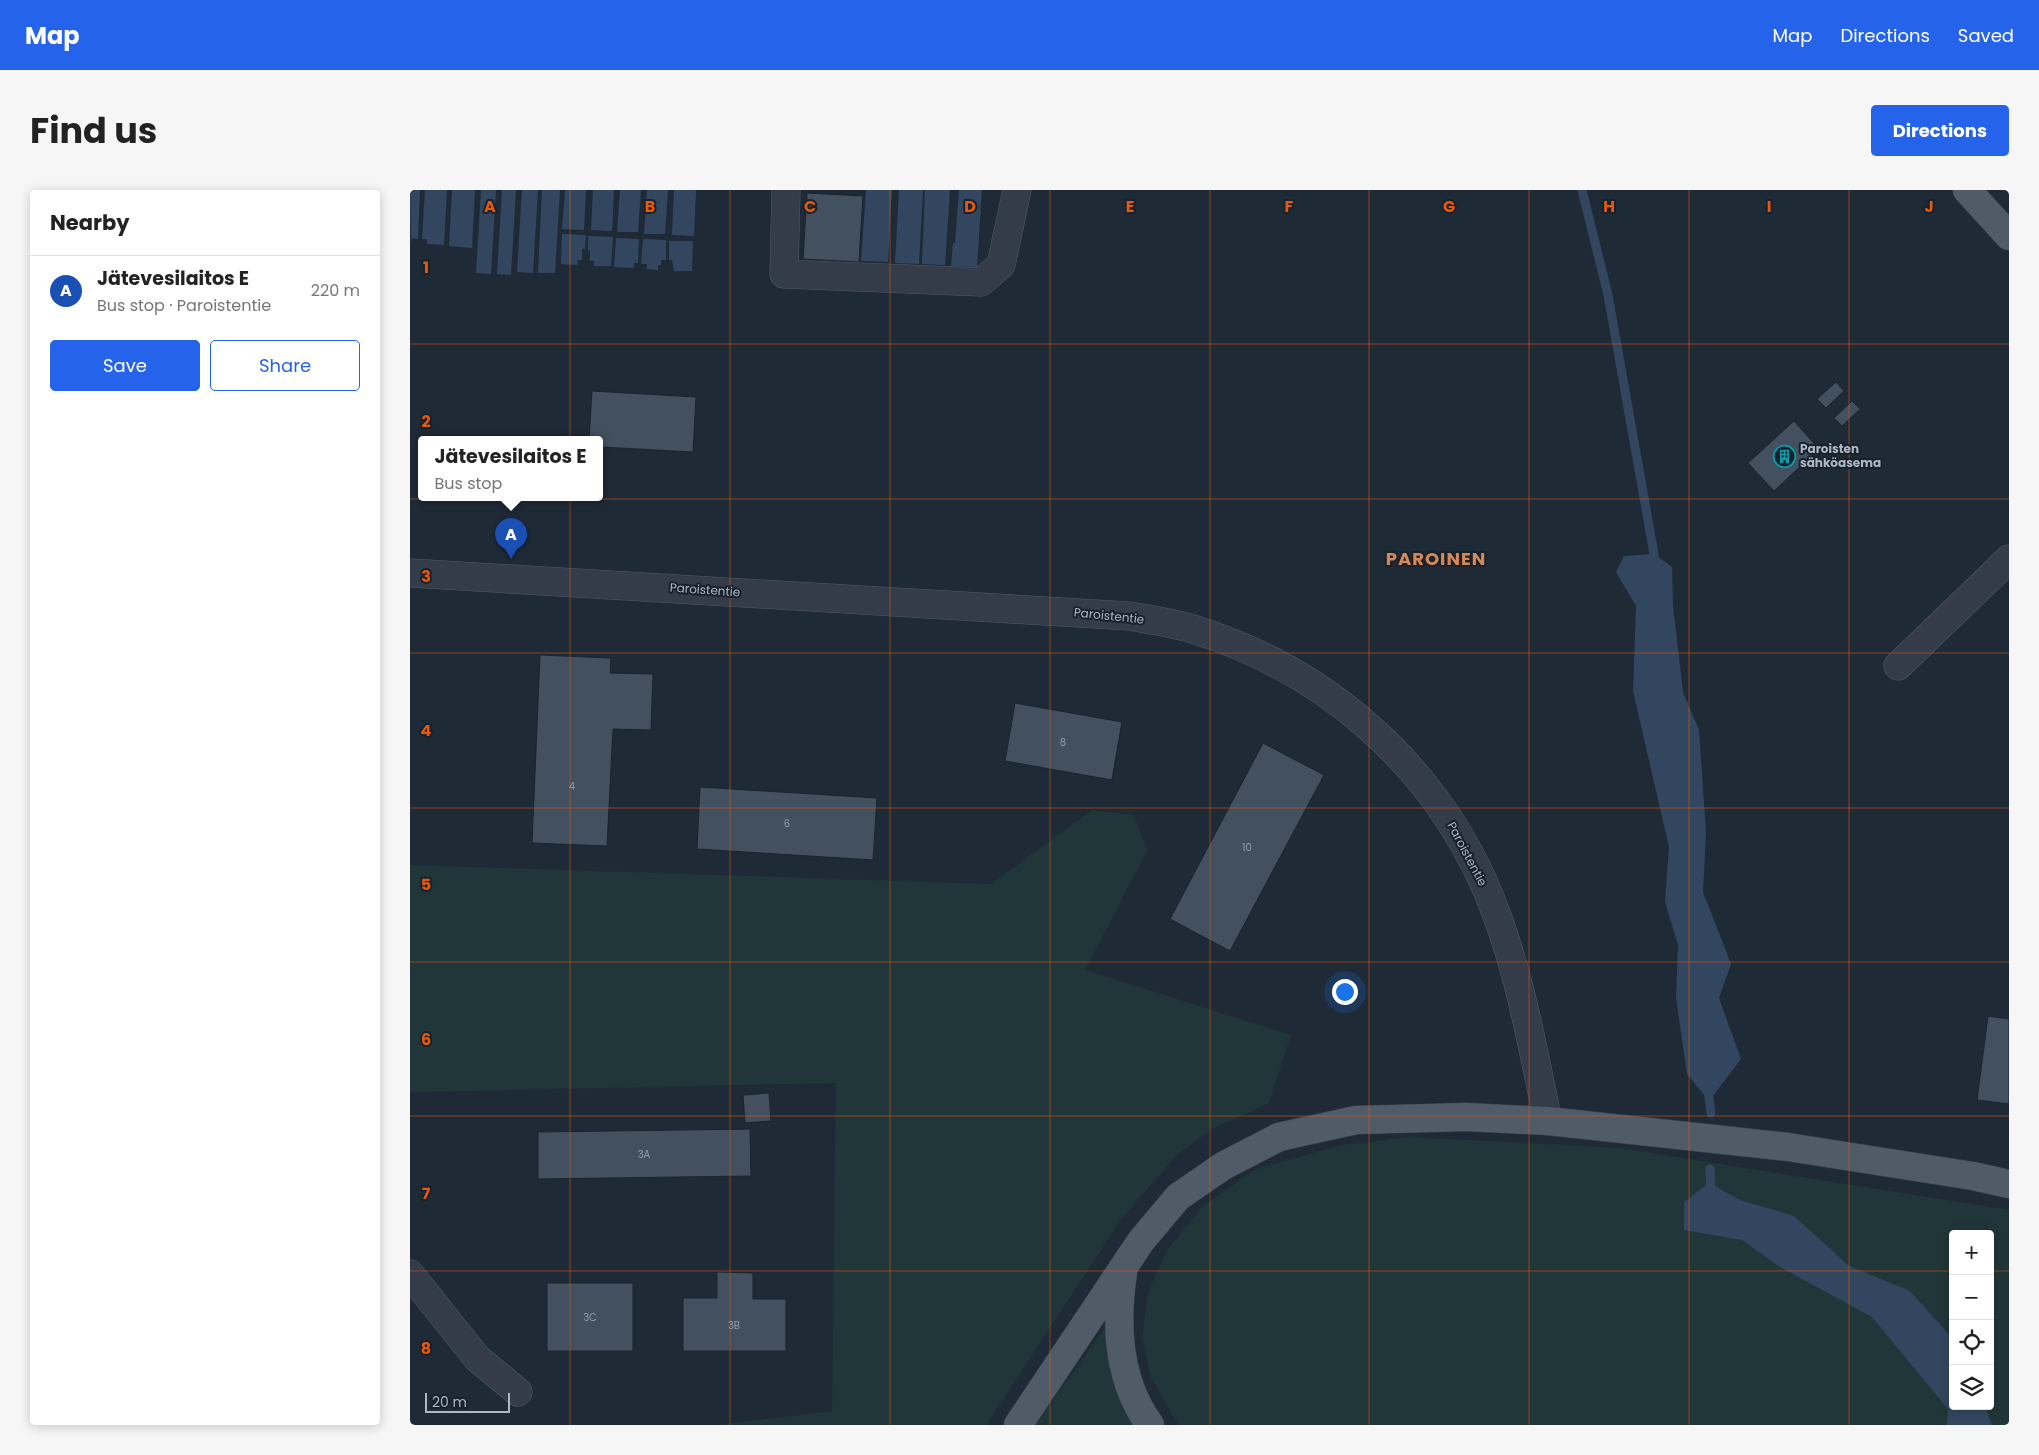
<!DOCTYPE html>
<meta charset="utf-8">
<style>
:root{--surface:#fff;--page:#f6f6f6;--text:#222;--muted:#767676;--line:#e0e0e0;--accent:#2563eb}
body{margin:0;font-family:Poppins,sans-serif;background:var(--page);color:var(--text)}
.controls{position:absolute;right:15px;bottom:15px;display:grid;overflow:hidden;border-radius:5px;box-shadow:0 2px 12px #0003}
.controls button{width:45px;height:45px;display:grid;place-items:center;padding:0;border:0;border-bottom:1px solid var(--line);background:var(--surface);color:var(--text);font:25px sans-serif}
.scale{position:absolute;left:15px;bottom:12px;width:85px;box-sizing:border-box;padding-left:5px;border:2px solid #adb7c5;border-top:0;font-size:14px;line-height:18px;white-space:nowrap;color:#adb7c5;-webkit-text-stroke:4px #18212c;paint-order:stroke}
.you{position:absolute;left:934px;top:801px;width:18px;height:18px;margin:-12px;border:4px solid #fff;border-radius:50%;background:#1a73e8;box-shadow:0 0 0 8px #1a73e833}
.badge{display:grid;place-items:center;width:32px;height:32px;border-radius:50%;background:var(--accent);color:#fff;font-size:16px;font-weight:700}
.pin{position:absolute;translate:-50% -41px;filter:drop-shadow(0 1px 2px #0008)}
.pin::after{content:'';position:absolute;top:26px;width:18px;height:15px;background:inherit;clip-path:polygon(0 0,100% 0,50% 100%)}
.popup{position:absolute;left:8px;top:246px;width:185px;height:65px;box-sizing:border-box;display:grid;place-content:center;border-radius:5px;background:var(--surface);filter:drop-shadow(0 1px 4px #0005);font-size:16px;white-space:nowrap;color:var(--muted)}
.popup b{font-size:19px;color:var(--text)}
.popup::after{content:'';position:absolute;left:50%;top:100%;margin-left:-10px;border:10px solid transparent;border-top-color:var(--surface)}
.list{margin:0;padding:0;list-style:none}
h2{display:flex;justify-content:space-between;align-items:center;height:65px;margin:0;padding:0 20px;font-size:21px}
h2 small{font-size:16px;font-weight:400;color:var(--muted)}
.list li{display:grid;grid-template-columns:32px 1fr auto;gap:15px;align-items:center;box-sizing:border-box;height:70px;padding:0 20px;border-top:1px solid var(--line)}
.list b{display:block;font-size:19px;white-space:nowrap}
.list p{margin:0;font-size:16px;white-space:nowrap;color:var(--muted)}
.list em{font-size:16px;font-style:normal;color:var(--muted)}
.actions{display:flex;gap:10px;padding:15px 20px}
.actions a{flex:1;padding:11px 0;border:1px solid var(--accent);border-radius:5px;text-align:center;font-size:18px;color:var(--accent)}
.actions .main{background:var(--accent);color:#fff}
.icon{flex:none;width:28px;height:28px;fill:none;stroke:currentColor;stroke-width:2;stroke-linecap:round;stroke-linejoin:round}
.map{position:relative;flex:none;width:1599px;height:1235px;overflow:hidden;border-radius:5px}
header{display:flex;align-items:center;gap:30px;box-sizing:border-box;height:70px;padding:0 25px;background:var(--accent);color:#fff}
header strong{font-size:24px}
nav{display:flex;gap:28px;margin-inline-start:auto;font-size:18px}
.intro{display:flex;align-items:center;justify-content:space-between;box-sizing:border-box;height:120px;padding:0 30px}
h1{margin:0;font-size:35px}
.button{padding:12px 22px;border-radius:5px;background:var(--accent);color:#fff;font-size:18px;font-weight:700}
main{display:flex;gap:30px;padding:0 30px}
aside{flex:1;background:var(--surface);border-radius:5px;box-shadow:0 2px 12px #0003}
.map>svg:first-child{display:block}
.green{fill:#213638;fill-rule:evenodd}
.water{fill:#32475f}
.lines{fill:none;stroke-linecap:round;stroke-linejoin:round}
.stream{stroke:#32475f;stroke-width:9}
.building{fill:#42505f;stroke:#1a232e}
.minor-casing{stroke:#505a66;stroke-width:29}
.major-casing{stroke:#3c4551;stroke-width:29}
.minor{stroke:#333c48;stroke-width:28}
.major{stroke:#505b68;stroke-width:28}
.grid{fill:none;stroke:#e8590c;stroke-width:1;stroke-opacity:0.55}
.labels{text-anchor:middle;stroke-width:4;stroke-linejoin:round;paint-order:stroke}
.number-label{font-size:10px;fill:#929dac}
.poi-label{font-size:12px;font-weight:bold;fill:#adb7c5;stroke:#18212c;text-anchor:start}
.street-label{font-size:12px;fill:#adb7c5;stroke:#18212c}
.district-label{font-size:18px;font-weight:bold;letter-spacing:1px;fill:#d58957;stroke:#18212c}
.grid-label{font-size:16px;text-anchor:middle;font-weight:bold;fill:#e8590c;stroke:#18212c;stroke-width:4;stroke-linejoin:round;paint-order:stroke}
</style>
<header>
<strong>Map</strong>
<nav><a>Map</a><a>Directions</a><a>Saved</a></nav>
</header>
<div class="intro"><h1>Find us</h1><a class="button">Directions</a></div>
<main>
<aside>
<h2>Nearby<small></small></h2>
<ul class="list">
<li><span class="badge" style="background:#1a4fb4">A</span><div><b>Jätevesilaitos E</b><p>Bus stop · Paroistentie</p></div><em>220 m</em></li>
</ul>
<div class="actions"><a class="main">Save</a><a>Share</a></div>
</aside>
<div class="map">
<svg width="1599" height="1235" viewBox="0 0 1599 1235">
<rect width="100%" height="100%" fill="#1f2a37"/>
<g class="green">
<polygon points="682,620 724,625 737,661 675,780 881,845 859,913 802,939 769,963 712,1028 576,1235 308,1235 422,1221 426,893 0,902 0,675 581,694"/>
<path d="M998 947 1210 958 1599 1020V1235H768L741 1188 732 1148 738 1103 757 1060 793 1016 846 979 928 956ZM1543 1044H1580V1216H1543Z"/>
<polygon points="695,1138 712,1206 728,1235 625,1235"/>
</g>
<g class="water">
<polygon points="0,0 10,0 8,49 2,48 1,54"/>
<polygon points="15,0 37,0 34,55 17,54 17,49 12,49"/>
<polygon points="42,0 65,0 62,58 39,56"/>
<polygon points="71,0 86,0 81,84 66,83"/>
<polygon points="92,0 106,0 101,85 87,84"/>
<polygon points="112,0 128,0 123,83 107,82"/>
<polygon points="132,0 150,0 145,83 128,83"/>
<polygon points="155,0 176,0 174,40 152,39"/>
<polygon points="183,0 204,0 202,41 181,40"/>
<polygon points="210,0 231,0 228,42 207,42"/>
<polygon points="237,0 258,0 255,44 234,44"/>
<polygon points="264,0 286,0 284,46 262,45"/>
<polygon points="456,0 482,0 478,72 451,71"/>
<polygon points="489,0 513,0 509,74 485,73"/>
<polygon points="515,0 540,0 535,75 512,74"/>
<polygon points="549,0 572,0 567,77 541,76 543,53 545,53"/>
<polygon points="152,44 176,45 175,59 172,59 172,70 168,70 167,75 151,74"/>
<polygon points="178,46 203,47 201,76 184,76 184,71 180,71 180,60 178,60"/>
<polygon points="206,48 229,49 228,73 224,73 224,78 204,77"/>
<polygon points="233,49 256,50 256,70 251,70 251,75 248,75 248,80 236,79 237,74 231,74"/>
<polygon points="259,51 283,51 282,81 264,81 262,70 259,70"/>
<polygon points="1244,364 1262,377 1263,415 1273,502 1289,540 1296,643 1293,702 1321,774 1309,808 1331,869 1299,911 1277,884 1266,808 1268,755 1255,712 1259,657 1223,501 1226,416 1206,382 1214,366"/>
<polygon points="1299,993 1330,1010 1384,1026 1439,1076 1500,1101 1543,1149 1543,1216 1575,1216 1582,1235 1537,1235 1538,1219 1462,1127 1370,1077 1332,1050 1274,1040 1274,1012"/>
</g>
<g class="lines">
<g class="stream">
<polyline points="1172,0 1198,105 1244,364 1244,375"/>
<polyline points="1298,900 1301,923"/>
<polyline points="1300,979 1301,1004"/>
</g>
</g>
<g class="building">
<polygon points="397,3 453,6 449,72 393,69"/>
<polygon points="1426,192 1434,201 1416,218 1407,209"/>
<polygon points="182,201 286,207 283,262 190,257 190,250 179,250"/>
<polygon points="1442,211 1450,219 1432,236 1424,228"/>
<polygon points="1384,231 1409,259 1364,301 1338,273"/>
<polygon points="130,465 201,468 200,483 243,484 241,540 203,539 197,656 122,653"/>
<polygon points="605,513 712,532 702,590 595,571"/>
<polygon points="853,553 914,585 820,761 760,729"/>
<polygon points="290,597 467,608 463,670 287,659"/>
<polygon points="1578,826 1599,829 1599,914 1567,910"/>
<polygon points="359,903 361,931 335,933 333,905"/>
<polygon points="340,939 341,986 128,989 128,942"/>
<polygon points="307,1082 343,1083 343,1109 376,1109 376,1161 273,1161 273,1108 307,1108"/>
<rect x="137" y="1093" width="86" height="68"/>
</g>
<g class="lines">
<defs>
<g id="minor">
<polyline points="376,0 374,84 571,92 591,75 607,0"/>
<path d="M0 383 719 426C741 430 765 433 786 440 913 480 1017 569 1073 691 1107 767 1121 850 1138 931"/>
<polyline points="1488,476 1599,369"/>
<polyline points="0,1084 67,1168 108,1202"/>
</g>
<g id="major">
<polyline points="1557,0 1599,46"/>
<path d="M713 1083C705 1135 708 1191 740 1235"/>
<polyline points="608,1235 731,1051 768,1007 813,976 869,947 946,930 1056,927 1138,931 1378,957 1563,986 1599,994"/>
</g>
</defs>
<use href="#minor" class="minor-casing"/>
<use href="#major" class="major-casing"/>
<use href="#minor" class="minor"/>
<use href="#major" class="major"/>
</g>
<path class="grid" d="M160 0V1235M320 0V1235M480 0V1235M640 0V1235M800 0V1235M959 0V1235M1119 0V1235M1279 0V1235M1439 0V1235M0 154H1599M0 309H1599M0 463H1599M0 618H1599M0 772H1599M0 926H1599M0 1081H1543M1580 1081H1599"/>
<defs>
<symbol id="building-ring" viewBox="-11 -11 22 22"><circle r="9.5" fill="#18212c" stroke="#0f9aa8" stroke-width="1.5"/><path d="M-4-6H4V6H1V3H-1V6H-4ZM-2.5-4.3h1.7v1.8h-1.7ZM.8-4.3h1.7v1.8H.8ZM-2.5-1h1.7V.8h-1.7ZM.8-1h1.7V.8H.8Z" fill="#0f9aa8"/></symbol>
</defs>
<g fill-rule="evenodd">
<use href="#building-ring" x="1362" y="254" width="25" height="25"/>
</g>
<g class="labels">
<g class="number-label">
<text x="653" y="556">8</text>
<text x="162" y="600">4</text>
<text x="377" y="637">6</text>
<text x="837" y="661">10</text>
<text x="234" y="968">3A</text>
<text x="180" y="1131">3C</text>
<text x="324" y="1139">3B</text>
</g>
<g class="poi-label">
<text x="1390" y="263">Paroisten<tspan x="1390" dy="14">sähköasema</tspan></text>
</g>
<g class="street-label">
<text transform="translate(295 400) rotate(4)" y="4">Paroistentie</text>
<text transform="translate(699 426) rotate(6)" y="4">Paroistentie</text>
<text transform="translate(1057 664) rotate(62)" y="4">Paroistentie</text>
</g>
<g class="district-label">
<text x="1026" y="375">PAROINEN</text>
</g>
</g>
<g class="grid-label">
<text x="80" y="22">A</text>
<text x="240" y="22">B</text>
<text x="400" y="22">C</text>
<text x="560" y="22">D</text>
<text x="720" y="22">E</text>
<text x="879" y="22">F</text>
<text x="1039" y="22">G</text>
<text x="1199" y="22">H</text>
<text x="1359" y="22">I</text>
<text x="1519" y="22">J</text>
<text x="16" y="83">1</text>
<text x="16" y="237">2</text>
<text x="16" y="392">3</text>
<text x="16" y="546">4</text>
<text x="16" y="700">5</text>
<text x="16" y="855">6</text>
<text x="16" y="1009">7</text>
<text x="16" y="1164">8</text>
</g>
</svg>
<div class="controls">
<button>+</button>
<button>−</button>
<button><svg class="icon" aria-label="locate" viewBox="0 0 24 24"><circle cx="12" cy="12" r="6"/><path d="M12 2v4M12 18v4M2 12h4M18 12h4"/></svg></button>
<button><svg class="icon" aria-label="layers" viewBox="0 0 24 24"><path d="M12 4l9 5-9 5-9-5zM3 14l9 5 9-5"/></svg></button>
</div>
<div class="scale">20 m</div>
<div class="you"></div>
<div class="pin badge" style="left:101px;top:369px;background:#1a4fb4">A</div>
<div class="popup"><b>Jätevesilaitos E</b>Bus stop</div>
</div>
</main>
